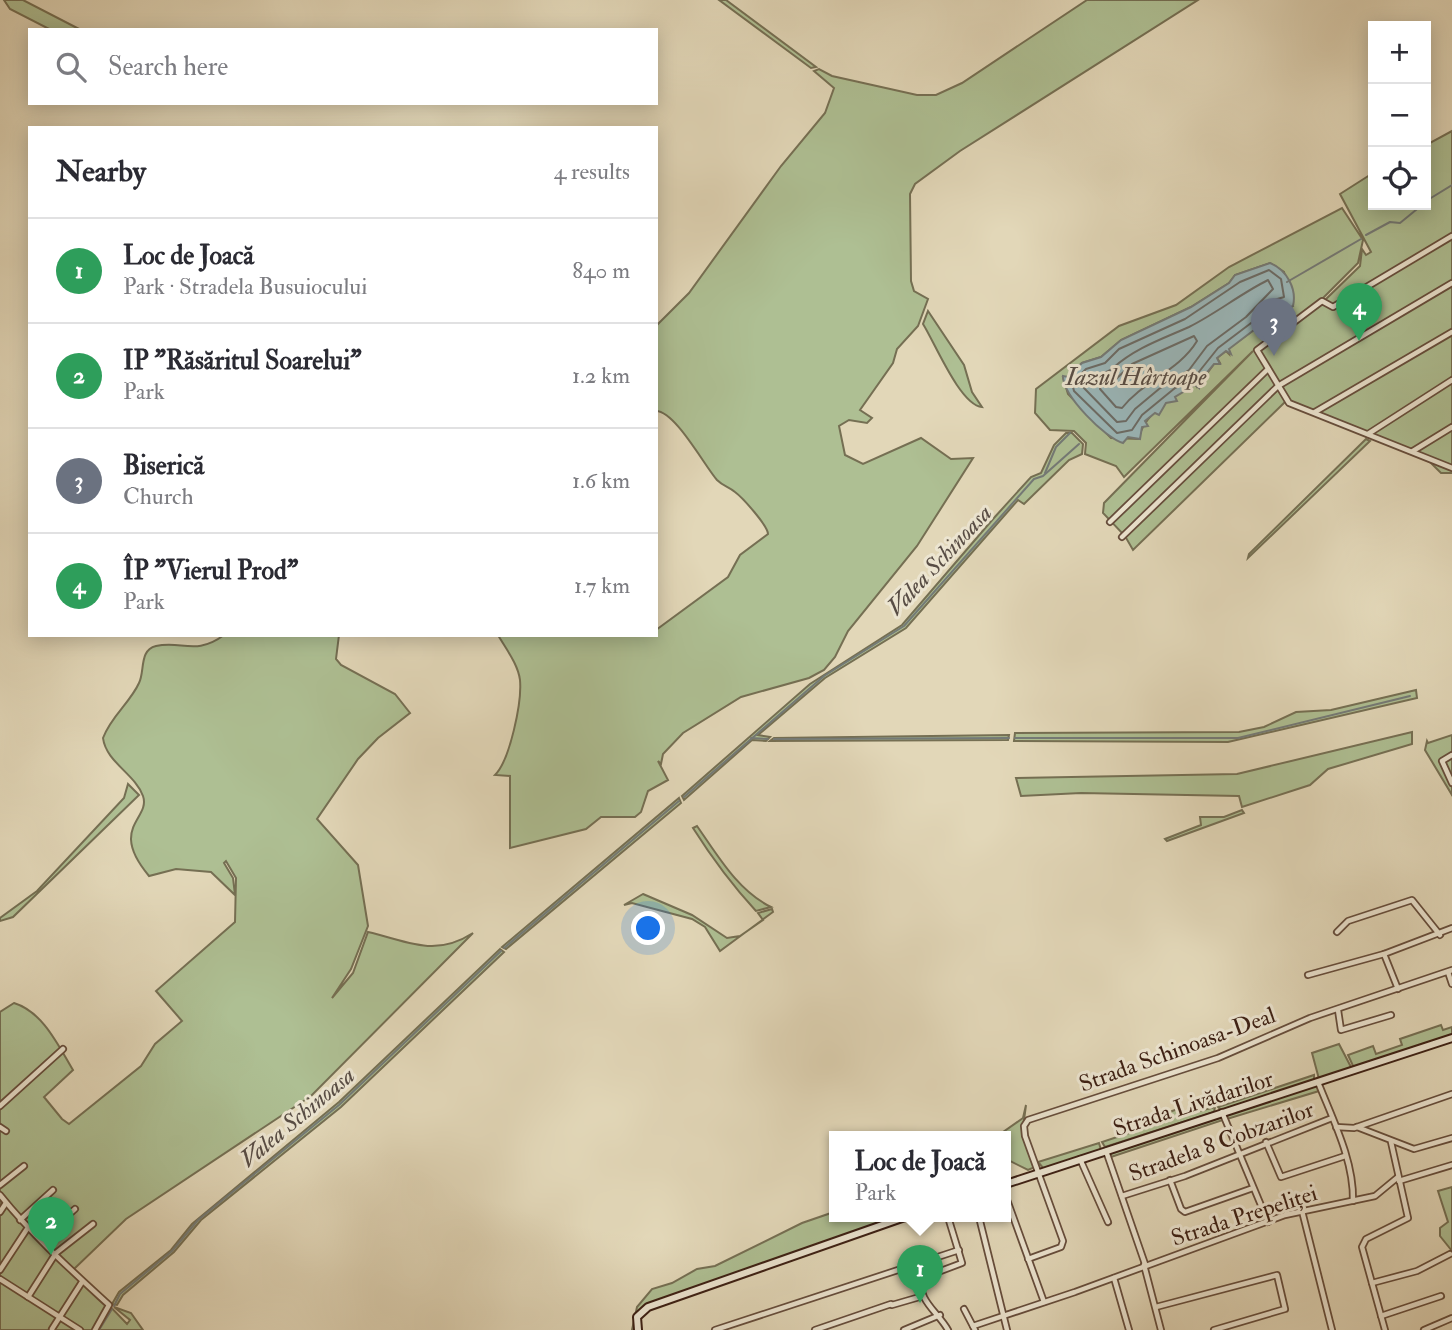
<!DOCTYPE html>
<meta charset="utf-8">
<style>
:root{--surface:#fff;--page:#f7f7f7;--text:#2b2b33;--muted:#7c7c81;--line:#e1e1e2;--accent:#8f2418}
body{margin:0;font-family:"IM FELL Double Pica",serif;background:var(--page);color:var(--text)}
.controls{position:absolute;right:21px;top:21px;display:grid;overflow:hidden;border-radius:0px;box-shadow:0 4px 18px #0003}
.controls button{width:63px;height:63px;display:grid;place-items:center;padding:0;border:0;border-bottom:2px solid var(--line);background:var(--surface);color:var(--text);font:35px sans-serif}
.you{position:absolute;left:649px;top:929px;width:24px;height:24px;margin:-18px;border:5px solid #fff;border-radius:50%;background:#1a73e8;box-shadow:0 0 0 10px #1a73e833}
.badge{display:grid;place-items:center;width:46px;height:46px;border-radius:50%;background:var(--accent);color:#fff;font-size:23px;font-weight:700}
.pin{position:absolute;translate:-50% -58px;filter:drop-shadow(0 2px 4px #0008)}
.pin::after{content:'';position:absolute;top:37px;width:24px;height:21px;background:inherit;clip-path:polygon(0 0,100% 0,50% 100%)}
.popup{position:absolute;left:829px;top:1131px;width:182px;height:91px;box-sizing:border-box;display:grid;place-content:center;border-radius:0px;background:var(--surface);filter:drop-shadow(0 2px 5px #0005);font-size:23px;white-space:nowrap;color:var(--muted)}
.popup b{font-size:26px;color:var(--text)}
.popup::after{content:'';position:absolute;left:50%;top:100%;margin-left:-14px;border:14px solid transparent;border-top-color:var(--surface)}
.list{margin:0;padding:0;list-style:none}
h2{display:flex;justify-content:space-between;align-items:center;height:91px;margin:0;padding:0 28px;font-size:30px}
h2 small{font-size:23px;font-weight:400;color:var(--muted)}
.list li{display:grid;grid-template-columns:46px 1fr auto;gap:21px;align-items:center;box-sizing:border-box;height:105px;padding:0 28px;border-top:2px solid var(--line)}
.list b{display:block;font-size:26px;white-space:nowrap}
.list p{margin:0;font-size:23px;white-space:nowrap;color:var(--muted)}
.list em{font-size:23px;font-style:normal;color:var(--muted)}
.icon{flex:none;width:38px;height:38px;fill:none;stroke:currentColor;stroke-width:2;stroke-linecap:round;stroke-linejoin:round}
.map{position:relative;flex:none;width:1452px;height:1330px;overflow:hidden}
.search{position:absolute;background:var(--surface);box-shadow:0 4px 18px #0003;left:28px;top:28px;width:630px;height:77px;display:flex;align-items:center;gap:18px;box-sizing:border-box;padding:0 24px;border-radius:0px;color:var(--muted);font-size:26px}
.panel{position:absolute;background:var(--surface);box-shadow:0 4px 18px #0003;left:28px;top:126px;width:630px;height:511px;border-radius:0px}
.map>svg:first-child{display:block}
.green{fill:#aebf93;stroke:#756f53;stroke-width:2;fill-rule:evenodd}
.water{fill:#9ab7ba;stroke:#747a77;stroke-width:2}
.lines{fill:none;stroke-linecap:round;stroke-linejoin:round}
.shore{stroke:#6b6b66;stroke-width:2}
.stream{stroke:#747a77;stroke-width:2}
.street-casing{stroke:#664d3c;stroke-width:8}
.secondary-casing{stroke:#3c1f13;stroke-width:10}
.street{stroke:#ece5d1;stroke-width:4.5}
.secondary{stroke:#ece5d1;stroke-width:6}
.labels{text-anchor:middle;stroke-width:6;stroke-linejoin:round;paint-order:stroke}
.street-label{font-size:23px;fill:#3c1f13;stroke:#ece5d1}
.water-label{font-size:24px;font-style:italic;fill:#584d45;stroke:#ece5d1}
</style>
<div class="map">
<svg width="1452" height="1330" viewBox="0 0 1452 1330">
<rect width="100%" height="100%" fill="#e2d7b8"/>
<filter id="stains"><feTurbulence type="fractalNoise" baseFrequency=".00286" numOctaves="4"/><feColorMatrix values="0 0 0 0 .2 0 0 0 0 .09 0 0 0 0 .02 0 0 0 .5 -.17"/></filter>
<radialGradient id="worn" r=".72"><stop offset=".6" stop-color="#630" stop-opacity="0"/><stop offset="1" stop-color="#630" stop-opacity=".3"/></radialGradient>
<g class="green">
<polygon points="4,0 23,0 81,30 51,30 10,9"/>
<polygon points="719,0 726,0 816,67 811,68"/>
<path d="M1087 0H1198L960 151 915 184 910 194 911 281 914 291 928 299 918 326 897 349 893 363 860 410 872 418 867 423 849 420 839 426 845 455 863 464 921 438 951 459 973 458 917 546 848 631 835 657 824 670 809 678 741 697 683 733 663 754 661 764 658 761 668 780 648 791 641 812 635 817H601L586 829 510 848V776L495 775C510 760 522 702 520 680 518 664 506 649 498 635H656V630L728 577 740 555 768 534C768 526 743 498 735 492 729 487 723 486 717 480 704 465 675 411 656 411V326L689 293 781 166 825 113 834 88 814 71 819 69 832 76 917 95H936L962 83Z"/>
<path d="M1452 131V473H1441L1429 461 1285 402 1133 550 1125 536 1103 513 1104 503 1253 351 1124 477 1116 466 1085 454 1086 443 1074 431 1050 430 1035 413 1036 389 1119 326 1176 305 1229 267 1342 208 1363 240 1358 263 1323 298 1325 300 1360 266 1362 249 1366 255 1371 252 1340 194 1373 173V205H1426V145ZM1270 263 1284 272 1293 306 1287 308 1279 305 1271 317 1228 349 1229 354 1226 351 1217 358 1220 363 1214 364 1197 387 1195 384C1174 396 1142 415 1139 439L1111 438 1068 394 1063 377H1068L1082 363 1101 357 1121 340 1191 307 1229 283 1235 275Z"/>
<path d="M928 311 964 365 972 392 982 407C960 405 935 343 923 324Z"/>
<polygon points="1066,433 1072,433 1083,444 1082,454 1069,460 1024,504 1018,500 906,628 825,678 758,735 770,737 766,741 752,740 684,800 682,796 810,684 902,625 993,519 1031,477 1041,473 1054,445"/>
<polygon points="1366,439 1370,441 1248,558 1249,554"/>
<path d="M224 635H339L336 659 341 665 395 694 410 713 378 738 358 759 317 819 358 865 368 926 351 969 332 998 353 973 368 932C408 941 434 958 473 933L311 1096 126 1219 74 1269 127 1324 130 1320 114 1307 131 1313 143 1330H0V1012L14 1003C43 1012 58 1045 73 1070L44 1097 62 1119 69 1124 141 1066 155 1044 182 1021 156 991 235 922 236 878 226 861 224 863 233 878 235 895 211 872 176 869 149 876C108 827 151 819 143 796 135 774 106 762 103 738 111 716 130 703 139 683 145 671 139 650 156 646 181 640 196 656 224 635Z"/>
<polygon points="1416,690 1417,698 1228,742 1014,741 1015,733 1239,732 1264,727 1296,712 1331,710"/>
<polygon points="1412,732 1412,744 1328,769 1310,785 1242,807 1239,796 1081,793 1021,796 1016,778 1237,774"/>
<polygon points="1009,735 1008,740 770,741 774,738"/>
<polygon points="1452,735 1452,795 1425,750 1427,741 1428,743"/>
<polygon points="128,784 139,795 13,917 0,921 0,918 37,891 124,798"/>
<polygon points="679,798 681,803 506,949 502,947"/>
<polygon points="1242,810 1244,813 1167,841 1165,839 1201,825 1200,817 1224,817"/>
<path d="M697 826C718 856 738 891 771 907L756 911C732 885 712 858 693 828Z"/>
<polygon points="643,894 692,915 727,938 740,936 763,920 758,913 772,909 773,912 720,951 705,927 692,919 632,903 624,905"/>
<polygon points="500,949 504,952 341,1107 201,1220 174,1252 123,1295 117,1305 112,1304 119,1292 171,1250 192,1224 339,1102"/>
<polygon points="1441,1025 1443,1030 1452,1027 1452,1037 1354,1068 1348,1055 1373,1046 1376,1054 1402,1045 1400,1039"/>
<polygon points="1339,1044 1352,1069 1319,1079 1312,1053"/>
<polygon points="1314,1075 1314,1080 1221,1110 1218,1107"/>
<polygon points="1316,1084 1319,1091 1227,1119 1226,1113"/>
<polygon points="1026,1105 1022,1135 1035,1167 1028,1170 1006,1159 1006,1137 996,1137 1023,1118"/>
<polygon points="1215,1107 1214,1112 1105,1147 1102,1142 1147,1127 1145,1120 1178,1109 1180,1116"/>
<polygon points="1220,1114 1223,1120 1111,1157 1109,1151"/>
<polygon points="1099,1143 1101,1150 1044,1169 1038,1162"/>
<polygon points="1452,1187 1452,1251 1440,1236 1440,1228 1448,1222 1438,1191"/>
<polygon points="834,1212 834,1217 886,1217 888,1221 649,1305 637,1312 636,1330 632,1330 637,1307 652,1289 672,1283 697,1269 715,1266 802,1223"/>
</g>
<path class="water" d="M1270 263C1287 270 1297 289 1293 306L1285 310 1279 305 1271 317 1229 349 1231 354 1226 351 1217 358 1220 364H1214L1199 382V388L1195 385 1175 397 1177 401 1166 403 1159 415 1155 413 1145 421 1148 426 1142 427 1140 439 1128 437 1123 443C1105 438 1063 396 1063 376L1068 377 1082 363 1101 357 1121 340 1191 307 1229 283 1235 275Z"/>
<g class="lines">
<g class="shore">
<polygon points="1269,270 1281,279 1284,297 1274,300 1263,314 1218,348 1194,378 1175,388 1142,415 1132,430 1117,433 1074,391 1072,383 1086,369 1105,363 1119,349 1185,319 1240,282"/>
<path d="M1268 280 1273 289 1246 317 1207 346 1189 370 1159 389 1135 409 1126 421 1117 422 1083 387C1087 372 1103 377 1113 368 1135 348 1162 339 1189 327 1217 313 1240 294 1268 280Z"/>
<path d="M1194 336 1197 341C1179 371 1143 381 1122 408L1116 407 1100 389 1101 385 1116 379 1132 364Z"/>
</g>
<g class="stream">
<polyline points="1426,201 1452,185"/>
<polyline points="1366,235 1390,222 1400,223 1422,205"/>
<polyline points="1287,282 1361,239"/>
<polyline points="1045,473 1056,447 1070,433"/>
<polyline points="751,738 768,739"/>
<polyline points="1015,738 1238,738 1410,696"/>
<polyline points="774,739 1009,738"/>
<polyline points="684,797 824,676 904,626 1034,479 1043,476 1079,444"/>
<polyline points="504,948 679,801"/>
<polyline points="114,1306 120,1294 172,1251 198,1220 339,1105 501,951"/>
<polyline points="99,1330 112,1309"/>
</g>
<defs>
<g id="street">
<polyline points="1452,236 1333,307 1322,301 1257,350 1289,403 1452,468"/>
<polyline points="1315,412 1452,332"/>
<polyline points="1368,434 1452,380"/>
<polyline points="1413,451 1452,427"/>
<polyline points="1110,522 1268,369"/>
<polyline points="1122,537 1278,386 1452,283"/>
<polyline points="1452,755 1442,761 1452,783"/>
<polyline points="1337,932 1348,921 1412,900 1440,935"/>
<polyline points="1384,954 1398,989"/>
<polyline points="1448,972 1452,984"/>
<polyline points="1308,975 1384,954 1452,928"/>
<polyline points="1338,1010 1341,1030 1391,1015"/>
<path d="M1318 1082C1332 1118 1354 1160 1353 1201"/>
<polyline points="0,1106 63,1049"/>
<polyline points="1222,1112 1268,1222"/>
<polyline points="0,1127 6,1131"/>
<polyline points="1336,1127 1354,1128 1452,1094"/>
<polyline points="1357,1127 1414,1149 1452,1138"/>
<polyline points="1266,1142 1281,1177 1345,1156"/>
<polyline points="1106,1151 1145,1264"/>
<polyline points="1080,1159 1108,1222"/>
<polyline points="1170,1180 1181,1209 1185,1212 1253,1188"/>
<polyline points="1399,1181 1452,1165"/>
<polyline points="0,1185 24,1166"/>
<path d="M0 1195C32 1235 71 1270 109 1305L95 1330"/>
<polyline points="1122,1196 1185,1176 1332,1118"/>
<polyline points="1006,1197 1044,1302"/>
<polyline points="1302,1211 1332,1330"/>
<polyline points="0,1212 6,1203"/>
<polyline points="979,1217 1007,1330"/>
<polyline points="20,1220 53,1190"/>
<polyline points="42,1238 75,1209"/>
<polyline points="1028,1259 1061,1247 1063,1241 1025,1136 1024,1126 1028,1120 1218,1058 1310,1018 1452,970"/>
<polyline points="1144,1265 1161,1330"/>
<polyline points="0,1270 27,1229"/>
<polyline points="1114,1278 1129,1330"/>
<polyline points="0,1279 80,1330"/>
<polyline points="1372,1283 1417,1271 1450,1254"/>
<polyline points="28,1297 56,1253 93,1224"/>
<polyline points="892,1305 923,1296"/>
<polyline points="1156,1307 1277,1275 1285,1309 1214,1330"/>
<polyline points="964,1309 975,1330"/>
<polyline points="1381,1316 1441,1296"/>
<polyline points="973,1326 1075,1292 1285,1215 1375,1196 1398,1177"/>
<polyline points="52,1329 82,1282"/>
<polyline points="715,1330 959,1250"/>
<polyline points="815,1330 891,1304"/>
<polyline points="904,1330 940,1315"/>
<path d="M948 1330C938 1312 916 1299 922 1278L962 1263 948 1217"/>
<polyline points="1385,1330 1362,1247 1366,1239 1408,1218 1391,1142"/>
<polyline points="1424,1330 1452,1318"/>
</g>
<g id="secondary">
<polyline points="1006,1184 1452,1038"/>
<polyline points="638,1330 637,1317 648,1307 905,1217"/>
</g>
</defs>
<use href="#street" class="street-casing"/>
<use href="#secondary" class="secondary-casing"/>
<use href="#street" class="street"/>
<use href="#secondary" class="secondary"/>
</g>
<g class="labels">
<g class="street-label">
<text transform="translate(1177 1049) rotate(-20)" y="8">Strada Schinoasa-Deal</text>
<text transform="translate(1193 1103) rotate(-18)" y="8">Strada Livădarilor</text>
<text transform="translate(1221 1141) rotate(-20)" y="8">Stradela 8 Cobzarilor</text>
<text transform="translate(1244 1215) rotate(-18)" y="8">Strada Prepeliței</text>
</g>
<g class="water-label">
<text x="1136" y="385">Iazul Hârtoape</text>
<text transform="translate(939 560) rotate(-47)" y="8">Valea Schinoasa</text>
<text transform="translate(297 1117) rotate(-40)" y="8">Valea Schinoasa</text>
</g>
</g>
<rect width="100%" height="100%" filter="url(#stains)"/>
<rect width="100%" height="100%" fill="url(#worn)"/>
</svg>
<div class="controls">
<button>+</button>
<button>−</button>
<button><svg class="icon" aria-label="locate" viewBox="0 0 24 24"><circle cx="12" cy="12" r="6"/><path d="M12 2v4M12 18v4M2 12h4M18 12h4"/></svg></button>
</div>
<div class="you"></div>
<div class="pin badge" style="left:920px;top:1303px;background:#2e9e5b">1</div>
<div class="popup"><b>Loc de Joacă</b>Park</div>
<div class="pin badge" style="left:51px;top:1255px;background:#2e9e5b">2</div>
<div class="pin badge" style="left:1274px;top:356px;background:#6b7280">3</div>
<div class="pin badge" style="left:1359px;top:341px;background:#2e9e5b">4</div>
<div class="search"><svg class="icon" aria-label="search" viewBox="0 0 24 24"><circle cx="10" cy="10" r="6"/><path d="M15 15l6 6"/></svg>Search here</div>
<section class="panel">
<h2>Nearby<small>4 results</small></h2>
<ul class="list">
<li><span class="badge" style="background:#2e9e5b">1</span><div><b>Loc de Joacă</b><p>Park · Stradela Busuiocului</p></div><em>840 m</em></li>
<li><span class="badge" style="background:#2e9e5b">2</span><div><b>IP &quot;Răsăritul Soarelui&quot;</b><p>Park</p></div><em>1.2 km</em></li>
<li><span class="badge" style="background:#6b7280">3</span><div><b>Biserică</b><p>Church</p></div><em>1.6 km</em></li>
<li><span class="badge" style="background:#2e9e5b">4</span><div><b>ÎP &quot;Vierul Prod&quot;</b><p>Park</p></div><em>1.7 km</em></li>
</ul>
</section>
</div>
